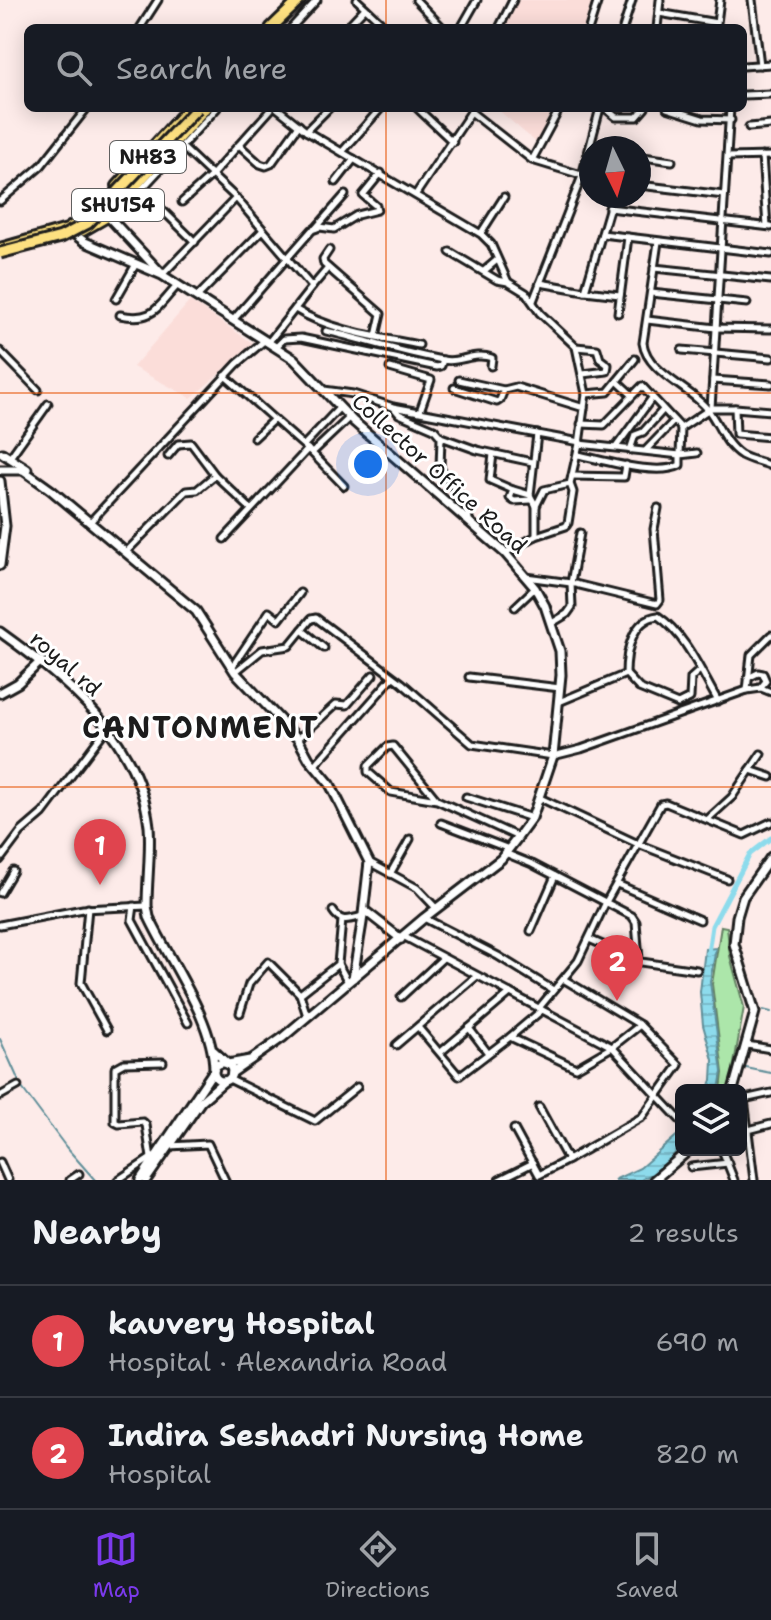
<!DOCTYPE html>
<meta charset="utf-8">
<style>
:root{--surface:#171b24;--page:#20242c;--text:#f1f3f6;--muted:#9ea1a6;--line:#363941;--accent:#7c3aed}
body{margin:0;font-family:"Shantell Sans",sans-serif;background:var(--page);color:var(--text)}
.controls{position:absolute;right:24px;bottom:24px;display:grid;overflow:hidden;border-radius:12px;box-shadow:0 4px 20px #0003}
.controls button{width:72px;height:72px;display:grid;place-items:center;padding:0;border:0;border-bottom:2px solid var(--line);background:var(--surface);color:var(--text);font:40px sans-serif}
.compass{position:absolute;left:579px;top:136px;width:72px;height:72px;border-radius:50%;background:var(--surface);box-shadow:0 4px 20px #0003;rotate:175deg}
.you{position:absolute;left:368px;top:464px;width:28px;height:28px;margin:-20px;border:6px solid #fff;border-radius:50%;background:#1a73e8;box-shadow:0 0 0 12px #1a73e833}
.badge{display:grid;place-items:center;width:52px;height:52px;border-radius:50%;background:var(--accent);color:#fff;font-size:26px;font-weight:700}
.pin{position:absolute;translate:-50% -66px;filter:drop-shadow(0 2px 4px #0008)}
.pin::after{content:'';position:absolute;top:42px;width:28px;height:24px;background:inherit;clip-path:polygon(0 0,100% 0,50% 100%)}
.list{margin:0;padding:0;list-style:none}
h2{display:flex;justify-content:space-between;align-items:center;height:104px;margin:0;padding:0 32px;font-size:34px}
h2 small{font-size:26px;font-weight:400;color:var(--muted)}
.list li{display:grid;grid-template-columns:52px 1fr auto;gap:24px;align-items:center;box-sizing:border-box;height:112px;padding:0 32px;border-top:2px solid var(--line)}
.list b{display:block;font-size:30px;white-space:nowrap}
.list p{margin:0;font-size:26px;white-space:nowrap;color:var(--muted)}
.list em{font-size:26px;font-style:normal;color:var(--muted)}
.icon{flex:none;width:44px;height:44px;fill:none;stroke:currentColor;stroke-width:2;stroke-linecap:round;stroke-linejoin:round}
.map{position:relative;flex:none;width:771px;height:1180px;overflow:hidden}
.search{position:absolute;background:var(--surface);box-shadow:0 4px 20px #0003;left:24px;right:24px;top:24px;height:88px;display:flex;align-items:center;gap:20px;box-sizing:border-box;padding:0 28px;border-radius:12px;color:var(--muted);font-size:30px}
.sheet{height:328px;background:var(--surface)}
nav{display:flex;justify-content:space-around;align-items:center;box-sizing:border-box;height:112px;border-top:2px solid var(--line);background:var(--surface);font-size:22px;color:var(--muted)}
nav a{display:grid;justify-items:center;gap:4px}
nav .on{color:var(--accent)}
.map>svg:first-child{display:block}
.built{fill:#fbddd9}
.park{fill:#ace6aa;stroke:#648163;stroke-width:2}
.water{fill:url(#water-rules);stroke:#608f99;stroke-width:2}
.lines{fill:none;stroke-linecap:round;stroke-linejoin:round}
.stream{stroke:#608f99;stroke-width:2}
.canal{stroke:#8ddbec;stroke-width:5}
.street-casing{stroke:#1c1c1c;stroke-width:11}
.secondary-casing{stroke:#1c1c1c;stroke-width:13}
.primary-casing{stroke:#1c1c1c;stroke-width:14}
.highway-casing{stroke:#1c1c1c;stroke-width:15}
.street{stroke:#fff;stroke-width:5}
.secondary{stroke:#fff;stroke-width:7}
.primary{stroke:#fde080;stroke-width:8}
.highway{stroke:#fde080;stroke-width:9}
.highway-bridge-casing{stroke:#1c1c1c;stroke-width:15;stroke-linecap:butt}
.highway-bridge{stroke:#fde080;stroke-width:9}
.grid{fill:none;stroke:#e8590c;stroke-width:2;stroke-opacity:0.55}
.labels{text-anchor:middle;stroke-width:6;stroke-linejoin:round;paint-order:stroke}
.shield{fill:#fff;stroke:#606060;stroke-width:2}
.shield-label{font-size:20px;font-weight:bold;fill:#1c1c1c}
.street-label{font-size:22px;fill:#1c1c1c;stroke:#fff}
.district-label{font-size:30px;font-weight:bold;letter-spacing:2px;fill:#1c1c1c;stroke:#fff}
</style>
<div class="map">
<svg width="771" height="1180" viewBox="0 0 771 1180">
<defs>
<pattern id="water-rules" width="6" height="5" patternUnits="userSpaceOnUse" patternTransform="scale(2)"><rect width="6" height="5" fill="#8ddbec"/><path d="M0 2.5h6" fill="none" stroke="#79bbca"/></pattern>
</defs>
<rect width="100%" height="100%" fill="#fdebe9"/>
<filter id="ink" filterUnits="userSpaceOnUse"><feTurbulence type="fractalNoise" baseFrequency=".0125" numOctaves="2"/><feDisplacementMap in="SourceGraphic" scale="16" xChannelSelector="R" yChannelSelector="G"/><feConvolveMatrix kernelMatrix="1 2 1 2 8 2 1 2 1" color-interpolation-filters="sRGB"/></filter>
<g filter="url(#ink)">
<g class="built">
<polygon points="516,0 594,0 586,28 501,28"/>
<polygon points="496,108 552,108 538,144"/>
<polygon points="190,301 254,344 191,398 133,367"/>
</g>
<polygon class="park" points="721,926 727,927 730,956 744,1007 731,1081 727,1090 721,1090 723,1073 712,984"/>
<g class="water">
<polygon points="716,948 710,982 722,1072 719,1090 708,1090 712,1080 713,1060 703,1025 700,992 705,949"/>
<polygon points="681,1132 681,1146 668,1162 652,1174 641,1180 614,1180 640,1168"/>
</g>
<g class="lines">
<g class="stream">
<polyline points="763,1010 771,1012"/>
<polyline points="0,1039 22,1088 66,1147 95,1180"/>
<polyline points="746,1068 771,1073"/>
</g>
<polyline class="canal" points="708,953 712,926 750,854 771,838"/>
<defs>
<g id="street">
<polyline points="357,0 387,28"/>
<polyline points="416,0 443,28"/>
<polyline points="752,0 760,65"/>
<polyline points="659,13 717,23 720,0"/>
<polyline points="140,28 158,0"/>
<polyline points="291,28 317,0"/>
<polyline points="346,28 365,8"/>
<polyline points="461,28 477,0"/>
<polyline points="499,28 513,0"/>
<polyline points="589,28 598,0"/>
<polyline points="623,28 632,0"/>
<polyline points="657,28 660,0"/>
<polyline points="743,66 771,64"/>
<polyline points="743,95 771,94"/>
<polyline points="277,108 306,131 481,234 491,244 508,282 526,293 540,313 576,347 586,394 579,444 570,484 544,490 536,506 536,536 505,553"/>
<polyline points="417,108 453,142"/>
<polyline points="605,108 616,117 637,117 645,108"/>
<polyline points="667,108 702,119 731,120"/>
<polyline points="471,112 532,160 591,178"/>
<polyline points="749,127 771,125"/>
<polyline points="306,131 329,108"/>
<polyline points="239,145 260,164 266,166 271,164 299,125"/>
<polyline points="181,146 236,198 312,287 268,343"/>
<polyline points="342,152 381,108"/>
<polyline points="762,156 767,226"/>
<polyline points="728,157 771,156"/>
<polyline points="532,160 560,108"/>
<polyline points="639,164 640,158 643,157 672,161"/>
<polyline points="336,182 354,159"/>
<polyline points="639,185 724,195"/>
<polyline points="139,187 195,242"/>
<polyline points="141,190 217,108"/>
<polyline points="416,194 471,112"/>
<polyline points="0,201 41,166 87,108"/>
<polyline points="182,202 212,175 272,108"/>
<polyline points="609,208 771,227"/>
<polyline points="316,228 345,195"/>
<polyline points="481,233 504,197"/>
<polyline points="602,234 771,254"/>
<path d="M658 242 643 343C647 373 692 388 708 410 719 424 724 444 741 455 750 460 762 462 771 466"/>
<polyline points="329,250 323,259 324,264 381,314 376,336"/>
<polyline points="450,252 497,280 508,282"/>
<polyline points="654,268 771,280"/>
<polyline points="484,271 497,260"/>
<polyline points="162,275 236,198"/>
<polyline points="540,283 585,291 613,196"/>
<polyline points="312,287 328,268"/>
<polyline points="585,291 620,295"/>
<polyline points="651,293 747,303"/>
<polyline points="198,296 263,230"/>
<polyline points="116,299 136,264"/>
<polyline points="533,301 582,176 600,108"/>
<path d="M295 309C330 331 379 337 419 345"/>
<polyline points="618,313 628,237"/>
<path d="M120 315C154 322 156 308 178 285"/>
<polyline points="234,319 312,230 320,227 334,229 357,215 377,210 376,206 363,195 381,173"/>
<polyline points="647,320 716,328 771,329"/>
<path d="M326 331C365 340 404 353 443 360 460 364 473 351 492 358L491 366"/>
<polyline points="276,347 284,339 301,338 437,367 441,366 443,360"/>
<polyline points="576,347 597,349 600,359 608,365 607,371 583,374"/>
<polyline points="682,350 771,358"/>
<polyline points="0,351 38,390"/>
<polyline points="390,368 431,380 420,411"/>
<polyline points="225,376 312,453"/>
<polyline points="459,380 504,390 516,387 584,408"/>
<polyline points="713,380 771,384"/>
<polyline points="454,388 497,402 500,400 504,390"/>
<polyline points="324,390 353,394 393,407 537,434"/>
<polyline points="586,394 608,392 617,381"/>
<polyline points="632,395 617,381 635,359"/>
<polyline points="394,408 399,414 434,429 441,437 477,450 532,462"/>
<polyline points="711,408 735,408 736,434 771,437"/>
<polyline points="735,408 771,411"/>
<polyline points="581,424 604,425 642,386 681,428"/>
<polyline points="441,437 440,468 468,507 469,521"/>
<polyline points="254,438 273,420"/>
<polyline points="579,444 680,455 681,428 711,408 730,108"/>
<polyline points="304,445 340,407"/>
<polyline points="616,447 652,398"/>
<polyline points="630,450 635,435 643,432 663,410"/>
<polyline points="646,450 674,421"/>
<polyline points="493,454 490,480 513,490 510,498 514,501 531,500"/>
<path d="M578 455C603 460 657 477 680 465V455L697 453"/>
<polyline points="11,456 48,404"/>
<polyline points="168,456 178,444 191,443 215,475"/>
<polyline points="572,476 624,477 626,465"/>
<polyline points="344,486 312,453 350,417"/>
<polyline points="513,490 530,495"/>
<polyline points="536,506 530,495 537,434 580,442"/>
<polyline points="90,522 237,364 265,340"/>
<polyline points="536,536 566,526 568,523 573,492 570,484"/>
<polyline points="224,539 308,449"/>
<polyline points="126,552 186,491 197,490 215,475 251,509"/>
<polyline points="526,577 571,583 657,604 660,600 654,529 658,508"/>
<polyline points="515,607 535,588"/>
<polyline points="552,623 567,614 572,607 571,583 580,533"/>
<polyline points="302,630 324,648"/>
<polyline points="232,667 269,612 279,620 300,593"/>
<polyline points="235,672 262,650 289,646 311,619 316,618 402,683 472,744 553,756 581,749 747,690 761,688 771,692"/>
<polyline points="626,674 639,688 678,704 690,698 691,678 700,670"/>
<polyline points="469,677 560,688"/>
<polyline points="748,678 758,673 763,674 766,681 761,687"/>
<polyline points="747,690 751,655 771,635"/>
<path d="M559 702 626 674C626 652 632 619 658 616 686 635 701 672 718 701"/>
<polyline points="298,739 336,704 347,705 373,675"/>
<polyline points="315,765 392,678"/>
<polyline points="750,770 771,777"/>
<polyline points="466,797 532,818"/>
<polyline points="540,798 638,844 727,879"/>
<polyline points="437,800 391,792 368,772 368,766 387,747 393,746 437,800 518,837"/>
<polyline points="708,819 732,797 761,754"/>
<polyline points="441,823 509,849"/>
<polyline points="505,853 532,864 632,916 636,922 639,960 641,962 697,970"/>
<polyline points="0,860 21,832 43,813 107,728"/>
<polyline points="369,862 417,888 436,908"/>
<polyline points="390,874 410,839"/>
<polyline points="617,884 700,920"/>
<polyline points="0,893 13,871"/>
<polyline points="134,906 132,920 188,1023"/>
<polyline points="88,908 81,983 107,1030"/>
<path d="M333 911C341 924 350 919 363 916"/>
<polyline points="424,918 498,956 553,990"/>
<polyline points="342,920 338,964 348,982"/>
<polyline points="0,925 83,909 147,906"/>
<polyline points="531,931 555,876"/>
<polyline points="403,936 612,1047 681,1121"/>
<polyline points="589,939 639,961"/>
<polyline points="300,994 307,1016"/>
<polyline points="401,997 443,958"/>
<polyline points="539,1008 578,961 606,902 661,804 666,803 744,835 771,822"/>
<polyline points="542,1010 510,1037 576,1068 612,1047 640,1025 565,980"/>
<polyline points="240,1013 249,984 268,962 300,994 338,964"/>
<polyline points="418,1027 459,1076 510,1037"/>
<polyline points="469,1028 488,1053"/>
<polyline points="396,1045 477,976"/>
<polyline points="747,1045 771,1049"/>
<polyline points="441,1052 510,993"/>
<polyline points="229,1079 315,1121 357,1087"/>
<polyline points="0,1096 18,1086"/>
<polyline points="539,1107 568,1160 642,1117 679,1065 640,1025"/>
<polyline points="514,1129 539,1175 568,1160"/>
<polyline points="741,1132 771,1124"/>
<polyline points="169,1146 208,1144 225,1180"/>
<polyline points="722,1150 734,1180"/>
<polyline points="151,1158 146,1125 143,1122 119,1124 115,1122 115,1068 124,1063 163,1062"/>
<polyline points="0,1162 8,1180"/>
<polyline points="691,1167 728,1163"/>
<polyline points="70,1180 79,1174"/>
<polyline points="118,1180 154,1156"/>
<polyline points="499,1180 533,1163"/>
<polyline points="754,1180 744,1099 771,1093"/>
</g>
<g id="secondary">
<polyline points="106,214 160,272"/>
<polyline points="69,230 85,242 162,275 294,359 353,421 505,553 535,588 545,606 560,651 561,675 553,756 532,818 518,837 501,859 424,918 282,1038 232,1073"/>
<polyline points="2,453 27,469"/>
<polyline points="0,470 23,470 51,490 196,611 235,672 298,739 309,759 330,784 369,862 362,923 353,978"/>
<polyline points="0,481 5,526 0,565"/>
<path d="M0 632C67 680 139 738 149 826 151 851 147 880 147 906L149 917C170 962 214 1021 214 1070L140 1180"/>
<polyline points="0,693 18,683 41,661"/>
<polyline points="364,910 401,939"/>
<polyline points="214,1051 228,1064 250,1060"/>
<circle cx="223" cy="1072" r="9"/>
<polyline points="733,1090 755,1012 734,944 737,917 743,897 771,857"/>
<polyline points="146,1180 201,1101 224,1081"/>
<polyline points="654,1180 689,1150"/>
</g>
<g id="primary">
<polyline points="117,186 188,108"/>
<polyline points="83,231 109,216 206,108"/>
<polyline points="0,248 67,229 95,210"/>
</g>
<polyline id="highway" points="271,28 300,0"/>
</defs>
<use href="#street" class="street-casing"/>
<use href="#secondary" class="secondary-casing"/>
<use href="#primary" class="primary-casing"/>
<use href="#highway" class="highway-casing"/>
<use href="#street" class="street"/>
<use href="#secondary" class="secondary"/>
<use href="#primary" class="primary"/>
<use href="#highway" class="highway"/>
<defs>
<polyline id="highway-bridge" points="0,253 61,237 88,223 197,108"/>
</defs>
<use href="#highway-bridge" class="highway-bridge-casing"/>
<use href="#highway-bridge" class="highway-bridge"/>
</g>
</g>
<path class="grid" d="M386 0V28M386 108V1180M0 393H771M0 787H771"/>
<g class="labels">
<g class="shield">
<rect x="110" y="141" width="76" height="32" rx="6"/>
<rect x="72" y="189" width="92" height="32" rx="6"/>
</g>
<g class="shield-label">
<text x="148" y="164">NH83</text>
<text x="118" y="212">SHU154</text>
</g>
<g class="street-label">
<text transform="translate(440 473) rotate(42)" y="8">Collector Office Road</text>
<text transform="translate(66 663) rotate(41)" y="8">royal rd</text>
</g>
<g class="district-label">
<text x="201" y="738">CANTONMENT</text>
</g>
</g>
</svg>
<div class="controls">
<button><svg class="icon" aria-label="layers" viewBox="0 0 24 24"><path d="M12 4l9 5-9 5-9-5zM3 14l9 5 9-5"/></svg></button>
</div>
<svg class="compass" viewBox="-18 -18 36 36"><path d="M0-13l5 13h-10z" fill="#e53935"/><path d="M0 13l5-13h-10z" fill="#9ea1a6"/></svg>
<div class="you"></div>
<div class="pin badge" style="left:100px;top:885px;background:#e0444e">1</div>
<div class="pin badge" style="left:617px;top:1001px;background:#e0444e">2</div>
<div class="search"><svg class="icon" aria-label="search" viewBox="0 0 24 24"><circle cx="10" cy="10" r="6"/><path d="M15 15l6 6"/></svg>Search here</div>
</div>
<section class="sheet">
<h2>Nearby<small>2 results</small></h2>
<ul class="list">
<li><span class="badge" style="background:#e0444e">1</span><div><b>kauvery Hospital</b><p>Hospital · Alexandria Road</p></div><em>690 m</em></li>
<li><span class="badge" style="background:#e0444e">2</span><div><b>Indira Seshadri Nursing Home</b><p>Hospital</p></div><em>820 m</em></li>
</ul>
</section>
<nav>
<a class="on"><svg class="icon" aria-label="map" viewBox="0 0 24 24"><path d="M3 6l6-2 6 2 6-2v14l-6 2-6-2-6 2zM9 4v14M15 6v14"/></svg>Map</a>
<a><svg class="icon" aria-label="directions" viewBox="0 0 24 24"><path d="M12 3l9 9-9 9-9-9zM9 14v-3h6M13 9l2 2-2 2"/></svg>Directions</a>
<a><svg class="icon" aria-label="saved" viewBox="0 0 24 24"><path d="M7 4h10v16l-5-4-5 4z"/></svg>Saved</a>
</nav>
